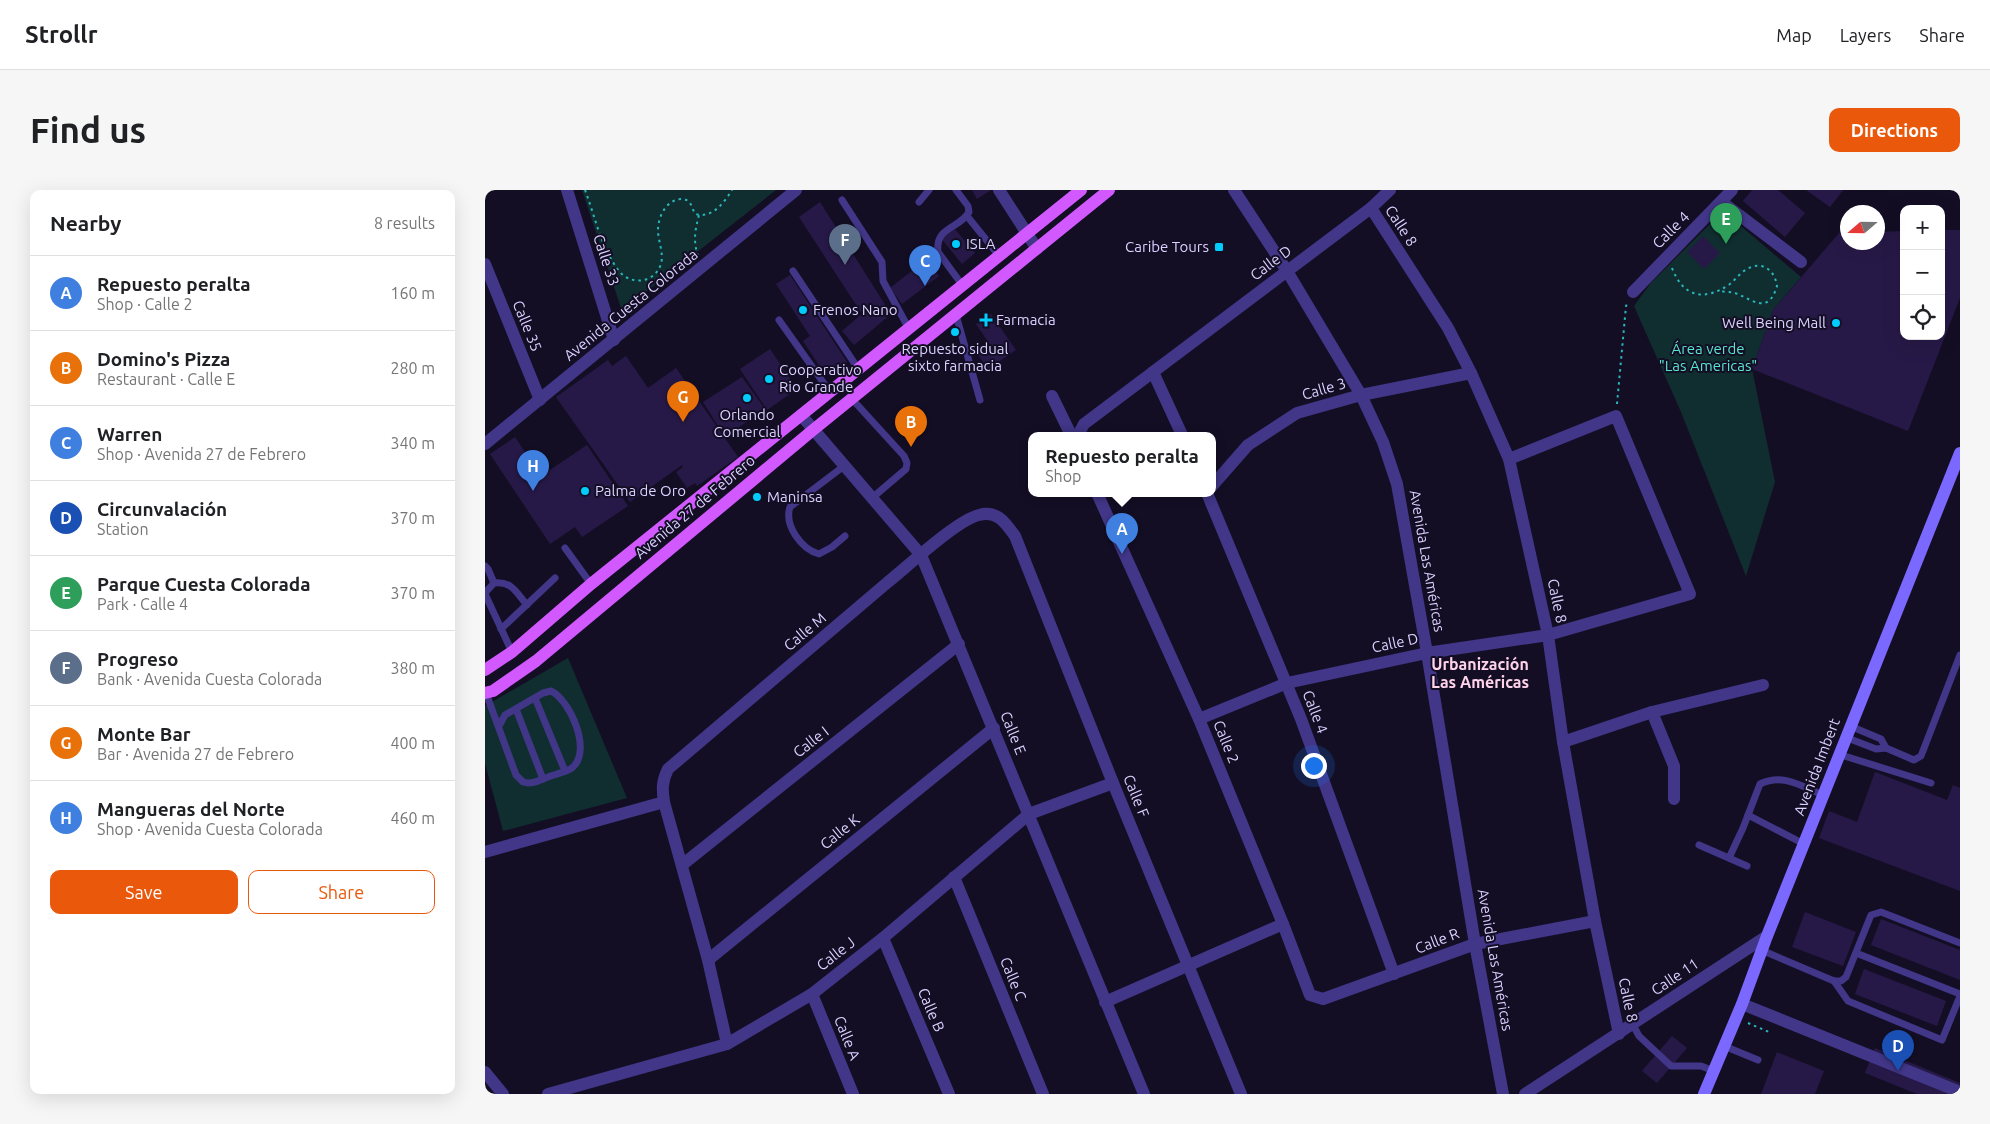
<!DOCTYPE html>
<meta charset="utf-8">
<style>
:root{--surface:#fff;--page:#f6f6f6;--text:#202124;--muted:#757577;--line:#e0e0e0;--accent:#ea580c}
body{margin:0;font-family:Ubuntu,sans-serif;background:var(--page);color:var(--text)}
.controls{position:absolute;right:15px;top:15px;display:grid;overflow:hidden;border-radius:10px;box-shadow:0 5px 20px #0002}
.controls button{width:45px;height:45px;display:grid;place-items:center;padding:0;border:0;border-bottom:1px solid var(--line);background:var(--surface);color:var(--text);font:25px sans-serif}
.compass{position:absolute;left:1355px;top:15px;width:45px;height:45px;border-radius:50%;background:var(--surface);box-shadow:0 5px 20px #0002;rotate:250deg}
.you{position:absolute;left:828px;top:575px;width:18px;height:18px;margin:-12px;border:4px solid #fff;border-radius:50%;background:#1a73e8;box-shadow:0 0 0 8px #1a73e833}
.badge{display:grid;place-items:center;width:32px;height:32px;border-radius:50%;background:var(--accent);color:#fff;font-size:16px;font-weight:700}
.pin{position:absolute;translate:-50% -41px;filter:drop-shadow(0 1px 2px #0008)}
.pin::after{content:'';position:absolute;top:26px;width:18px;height:15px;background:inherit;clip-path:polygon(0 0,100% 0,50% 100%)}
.popup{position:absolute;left:543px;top:242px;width:188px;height:65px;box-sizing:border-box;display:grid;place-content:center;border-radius:10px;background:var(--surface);filter:drop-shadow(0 1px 4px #0005);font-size:16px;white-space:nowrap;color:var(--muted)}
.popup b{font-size:19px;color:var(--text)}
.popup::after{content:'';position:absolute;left:50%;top:100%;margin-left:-10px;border:10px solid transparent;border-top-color:var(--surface)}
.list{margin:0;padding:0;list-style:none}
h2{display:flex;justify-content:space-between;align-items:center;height:65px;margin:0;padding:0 20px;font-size:21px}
h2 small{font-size:16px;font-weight:400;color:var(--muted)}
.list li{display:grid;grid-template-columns:32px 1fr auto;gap:15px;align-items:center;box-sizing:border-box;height:75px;padding:0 20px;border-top:1px solid var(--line)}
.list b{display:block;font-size:19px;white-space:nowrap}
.list p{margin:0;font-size:16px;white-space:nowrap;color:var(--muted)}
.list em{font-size:16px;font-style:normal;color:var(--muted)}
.actions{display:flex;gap:10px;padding:15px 20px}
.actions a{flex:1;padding:11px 0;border:1px solid var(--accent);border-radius:10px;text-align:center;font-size:18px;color:var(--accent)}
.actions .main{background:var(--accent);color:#fff}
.icon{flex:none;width:28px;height:28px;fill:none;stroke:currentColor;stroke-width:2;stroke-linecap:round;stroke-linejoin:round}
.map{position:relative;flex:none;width:1475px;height:904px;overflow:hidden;border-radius:10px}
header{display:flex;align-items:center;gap:30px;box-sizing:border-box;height:70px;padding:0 25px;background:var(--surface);border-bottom:1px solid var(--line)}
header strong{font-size:24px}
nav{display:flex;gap:28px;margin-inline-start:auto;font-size:18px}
.intro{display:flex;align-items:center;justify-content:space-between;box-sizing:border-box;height:120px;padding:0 30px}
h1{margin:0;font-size:35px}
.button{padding:12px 22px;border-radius:10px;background:var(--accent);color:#fff;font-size:18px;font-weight:700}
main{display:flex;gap:30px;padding:0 30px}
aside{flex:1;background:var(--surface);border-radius:10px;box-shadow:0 5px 20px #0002}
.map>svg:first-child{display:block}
.green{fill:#102e30}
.building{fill:#271947}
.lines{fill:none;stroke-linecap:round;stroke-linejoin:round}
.path{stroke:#29b7bc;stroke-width:2;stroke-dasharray:2.5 4;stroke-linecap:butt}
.lane{stroke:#413687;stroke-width:7}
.street{stroke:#413687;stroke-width:12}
.secondary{stroke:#7b69ff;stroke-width:12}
.primary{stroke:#d159ff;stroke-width:12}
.poi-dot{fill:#00ccfd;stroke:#140e25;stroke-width:2}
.labels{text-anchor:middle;stroke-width:4;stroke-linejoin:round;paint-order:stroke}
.street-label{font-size:15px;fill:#dbd2ff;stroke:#140e25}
.poi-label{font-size:15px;fill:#dbd2ff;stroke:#140e25;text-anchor:start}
.park-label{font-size:15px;fill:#58e5cf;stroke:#140e25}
.neighbourhood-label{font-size:16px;font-weight:bold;fill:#ffd4eb;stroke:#140e25}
</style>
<header>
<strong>Strollr</strong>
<nav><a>Map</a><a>Layers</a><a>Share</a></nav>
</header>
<div class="intro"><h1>Find us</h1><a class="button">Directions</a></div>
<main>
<aside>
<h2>Nearby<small>8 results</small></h2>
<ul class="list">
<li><span class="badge" style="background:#3f7fe0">A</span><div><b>Repuesto peralta</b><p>Shop · Calle 2</p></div><em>160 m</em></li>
<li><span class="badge" style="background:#e8710a">B</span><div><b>Domino's Pizza</b><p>Restaurant · Calle E</p></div><em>280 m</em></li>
<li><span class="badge" style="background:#3f7fe0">C</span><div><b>Warren</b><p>Shop · Avenida 27 de Febrero</p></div><em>340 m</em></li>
<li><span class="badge" style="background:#1a4fb4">D</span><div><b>Circunvalación</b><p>Station</p></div><em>370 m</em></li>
<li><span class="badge" style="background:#2e9e5b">E</span><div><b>Parque Cuesta Colorada</b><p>Park · Calle 4</p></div><em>370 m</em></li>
<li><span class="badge" style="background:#5c6f8a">F</span><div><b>Progreso</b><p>Bank · Avenida Cuesta Colorada</p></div><em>380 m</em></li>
<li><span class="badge" style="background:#e8710a">G</span><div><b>Monte Bar</b><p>Bar · Avenida 27 de Febrero</p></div><em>400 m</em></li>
<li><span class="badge" style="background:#3f7fe0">H</span><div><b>Mangueras del Norte</b><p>Shop · Avenida Cuesta Colorada</p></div><em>460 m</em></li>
</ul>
<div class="actions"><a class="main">Save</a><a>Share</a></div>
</aside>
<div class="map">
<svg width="1475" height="904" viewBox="0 0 1475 904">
<rect width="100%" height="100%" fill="#140e25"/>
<g class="green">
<polygon points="97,0 291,0 137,121"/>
<polygon points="1238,21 1316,87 1288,120 1267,179 1290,292 1261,386 1196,222 1149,116 1165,94"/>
<polygon points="83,468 142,608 18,641 0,573 0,516"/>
</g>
<g class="building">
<polygon points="487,0 506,0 492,9"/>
<polygon points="1267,0 1293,0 1320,23 1300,47 1258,11"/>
<polygon points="1321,0 1358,0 1345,17"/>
<polygon points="335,12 406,124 369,155 357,141 377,124 314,27"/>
<polygon points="469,38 490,63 477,74 456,48"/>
<polygon points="1456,40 1475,40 1475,108 1423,241 1267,179 1288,120 1355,42 1362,42 1362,52 1392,52 1392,42 1419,41 1419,146 1456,146"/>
<polygon points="1218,46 1235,63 1219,79 1202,62"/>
<polygon points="442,69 454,86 417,114 405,98"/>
<polygon points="305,85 362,172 341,186 318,151 325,146 291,94"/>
<polygon points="506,124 531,160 503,179 493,165 506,156 491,134"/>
<polygon points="285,159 312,199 282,220 255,179"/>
<polygon points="141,166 163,198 191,178 253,267 212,296 210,293 202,298 191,282 198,277 197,275 145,312 71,207 123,170 127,176"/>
<polygon points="257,187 280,219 240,247 218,212"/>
<polygon points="30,247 56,286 102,255 143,316 97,347 90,337 65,354 5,264"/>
<polygon points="1390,582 1462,610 1468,595 1475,598 1475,701 1334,648 1344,621 1372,632"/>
<polygon points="1320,722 1371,742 1358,776 1307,757"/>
<polygon points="1396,729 1475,760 1475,790 1386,755"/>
<polygon points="1379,779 1461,811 1452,836 1370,804"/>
<polygon points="1187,846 1202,858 1172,893 1157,881"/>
<polygon points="1390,858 1475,893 1475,904 1432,904 1380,883"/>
<polygon points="1292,862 1339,881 1330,904 1276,904"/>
</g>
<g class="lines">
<g class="path">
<path d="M100 0C110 26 116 58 134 81 146 96 170 93 176 74 179 63 173 51 173 40 173 27 181 10 196 9 206 9 206 16 210 24 227 29 239 13 247 0"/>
<path d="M213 66C208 51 210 40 214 25"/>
<path d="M1187 78C1198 107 1219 112 1245 94 1251 89 1256 82 1262 79 1278 70 1290 81 1292 96 1283 126 1267 109 1250 103 1244 101 1239 103 1234 100"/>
<polyline points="1132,214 1141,116 1143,112"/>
<polyline points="1263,833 1284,842"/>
</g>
<g class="lane">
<path d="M471 0 483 16 484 22C475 39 450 36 453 62L478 96"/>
<polyline points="357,10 397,72 398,91 424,139"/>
<polyline points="434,12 444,0"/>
<polyline points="482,26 515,67"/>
<polyline points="308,81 374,180"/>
<polyline points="471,125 495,210"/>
<polyline points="294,130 345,202"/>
<polyline points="367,209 419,266 422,273 421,279 387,308"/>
<path d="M359 276 305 317C299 335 316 359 334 364L347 357 360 346"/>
<polyline points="80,358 106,394"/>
<polyline points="0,376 3,379 9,393 0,403"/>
<path d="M9 393C27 391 31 402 42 415"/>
<polyline points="0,404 27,462"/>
<polyline points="16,439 70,388"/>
<path d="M1 503 31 585 38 592C47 595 54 590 63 587 70 584 83 582 88 577 107 560 85 510 66 501L58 503 20 525 14 536"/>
<polyline points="50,508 80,581"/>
<polyline points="31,519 58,589"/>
<polyline points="1365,536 1396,549 1401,558"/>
<polyline points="1360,547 1391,559 1401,558 1429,570 1436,566 1475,465"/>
<polyline points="1353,564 1446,593"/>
<polyline points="1263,625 1319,654"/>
<polyline points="1214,655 1262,676"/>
<path d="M1244 668 1258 638 1275 594C1298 583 1316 596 1338 605"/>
<polyline points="1276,760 1349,791 1356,791 1361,787 1386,725 1396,722 1475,753"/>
<polyline points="1371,763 1475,804"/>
<polyline points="1349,791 1363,811 1457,850 1475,806"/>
<polyline points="1148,835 1154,846 1186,876 1216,876 1229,881"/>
<polyline points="1239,856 1273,870"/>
</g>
<g class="street">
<polyline points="82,0 129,150"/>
<polyline points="514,0 552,59"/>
<polyline points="749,0 802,81 876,205 898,252 912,294 942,463 990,754 1018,904"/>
<polyline points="1237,12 1316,72"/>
<polyline points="886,18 963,138 986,183 1024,269 1063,445 1078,552 1110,731 1134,844"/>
<polyline points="0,74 55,210"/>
<polyline points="1148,102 1247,0"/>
<polyline points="668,182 697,245"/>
<polyline points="567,206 586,245"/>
<polyline points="316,225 436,365 659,904"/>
<polyline points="593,245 599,234 886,18 905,0"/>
<polyline points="0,254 311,0"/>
<polyline points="727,296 763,255 812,223 876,205 986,183"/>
<polyline points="612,303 714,529 798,734 825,805 838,809 990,754 1110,731"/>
<polyline points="722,303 816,529 909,784"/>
<polyline points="1167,522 1189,576 1189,609"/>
<polyline points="714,529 802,493 942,463 1063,445 1205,404 1131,226 1024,269"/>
<polyline points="1078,552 1167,522 1278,495"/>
<polyline points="0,662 179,612"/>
<polyline points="197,675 474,454"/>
<polyline points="469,687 558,904"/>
<polyline points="398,748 464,904"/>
<polyline points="223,770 509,538"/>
<polyline points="327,804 368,904"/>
<polyline points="620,812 798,734"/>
<polyline points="1257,814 1475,902"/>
<path d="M242 854 223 770 179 612C177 599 177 591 183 579 256 517 330 454 403 392 423 376 472 330 494 325 512 320 520 332 530 346L628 593 756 904"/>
<polyline points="0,882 18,904"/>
<polyline points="63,904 242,854 327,804 398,748 544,624 628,593"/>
<polyline points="1040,904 1282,746"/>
</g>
<polyline class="secondary" points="1219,904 1257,814 1282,746 1475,263"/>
<g class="primary">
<polyline points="0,480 27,462 106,394 596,0"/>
<polyline points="0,503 8,501 51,471 328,240 624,0"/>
</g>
</g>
<g class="poi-dot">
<circle cx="471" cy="54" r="5"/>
<rect x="729" y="52" width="10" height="10" rx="2.5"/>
<circle cx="318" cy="120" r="5"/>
<path d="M498.5 122.5h5v5h5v5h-5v5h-5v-5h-5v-5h5z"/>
<circle cx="1351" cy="133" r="5"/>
<circle cx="470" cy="142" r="5"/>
<circle cx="284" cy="189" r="5"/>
<circle cx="262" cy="208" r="5"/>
<circle cx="100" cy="301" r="5"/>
<circle cx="272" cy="307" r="5"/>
</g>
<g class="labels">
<g class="street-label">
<text transform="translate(916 36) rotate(57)" y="5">Calle 8</text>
<text transform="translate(1186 40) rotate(-45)" y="5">Calle 4</text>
<text transform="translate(121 70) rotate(72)" y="5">Calle 33</text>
<text transform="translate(786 73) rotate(-37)" y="5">Calle D</text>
<text transform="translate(146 115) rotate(-39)" y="5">Avenida Cuesta Colorada</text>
<text transform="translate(42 136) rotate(68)" y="5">Calle 35</text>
<text transform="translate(839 199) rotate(-16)" y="5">Calle 3</text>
<text transform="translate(210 317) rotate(-40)" y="5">Avenida 27 de Febrero</text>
<text transform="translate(942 371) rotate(80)" y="5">Avenida Las Américas</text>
<text transform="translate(1072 411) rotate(78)" y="5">Calle 8</text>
<text transform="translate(320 442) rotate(-40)" y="5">Calle M</text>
<text transform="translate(910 453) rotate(-12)" y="5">Calle D</text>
<text transform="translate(830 522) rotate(69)" y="5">Calle 4</text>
<text transform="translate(528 543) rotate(68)" y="5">Calle E</text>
<text transform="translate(326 552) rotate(-38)" y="5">Calle I</text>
<text transform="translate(741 552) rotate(68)" y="5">Calle 2</text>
<text transform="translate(1332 577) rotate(-69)" y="5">Avenida Imbert</text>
<text transform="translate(651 606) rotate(68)" y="5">Calle F</text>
<text transform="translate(355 642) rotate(-39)" y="5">Calle K</text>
<text transform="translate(952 751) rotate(-21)" y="5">Calle R</text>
<text transform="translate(351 764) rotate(-38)" y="5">Calle J</text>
<text transform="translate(1010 770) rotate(80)" y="5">Avenida Las Américas</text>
<text transform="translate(1190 787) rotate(-34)" y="5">Calle 11</text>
<text transform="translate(528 789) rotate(68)" y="5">Calle C</text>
<text transform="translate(1143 810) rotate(78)" y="5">Calle 8</text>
<text transform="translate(446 820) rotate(67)" y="5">Calle B</text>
<text transform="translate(362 848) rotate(68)" y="5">Calle A</text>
</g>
<g class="poi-label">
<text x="481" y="59">ISLA</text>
<text x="724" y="62" text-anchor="end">Caribe Tours</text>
<text x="328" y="125">Frenos Nano</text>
<text x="511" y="135">Farmacia</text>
<text x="1341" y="138" text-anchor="end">Well Being Mall</text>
<text x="470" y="164" text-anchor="middle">Repuesto sidual<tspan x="470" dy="17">sixto farmacia</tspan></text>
<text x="294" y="185">Cooperativo<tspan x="294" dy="17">Rio Grande</tspan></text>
<text x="262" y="230" text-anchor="middle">Orlando<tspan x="262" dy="17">Comercial</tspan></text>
<text x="110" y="306">Palma de Oro</text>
<text x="282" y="312">Maninsa</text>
</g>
<g class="park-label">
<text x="1223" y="164">Área verde<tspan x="1223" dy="17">"Las Americas"</tspan></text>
</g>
<g class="neighbourhood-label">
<text x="995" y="480">Urbanización<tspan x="995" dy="18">Las Américas</tspan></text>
</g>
</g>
</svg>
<div class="controls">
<button>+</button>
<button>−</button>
<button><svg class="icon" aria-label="locate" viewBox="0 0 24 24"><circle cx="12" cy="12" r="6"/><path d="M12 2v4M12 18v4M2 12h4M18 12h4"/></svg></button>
</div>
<svg class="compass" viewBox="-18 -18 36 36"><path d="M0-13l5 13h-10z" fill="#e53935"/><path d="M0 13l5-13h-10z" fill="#757577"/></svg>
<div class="you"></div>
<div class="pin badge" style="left:637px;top:364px;background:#3f7fe0">A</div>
<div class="popup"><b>Repuesto peralta</b>Shop</div>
<div class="pin badge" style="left:426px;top:257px;background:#e8710a">B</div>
<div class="pin badge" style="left:440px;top:96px;background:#3f7fe0">C</div>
<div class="pin badge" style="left:1413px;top:881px;background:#1a4fb4">D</div>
<div class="pin badge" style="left:1241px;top:54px;background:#2e9e5b">E</div>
<div class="pin badge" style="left:360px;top:75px;background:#5c6f8a">F</div>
<div class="pin badge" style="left:198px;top:232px;background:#e8710a">G</div>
<div class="pin badge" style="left:48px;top:301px;background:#3f7fe0">H</div>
</div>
</main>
